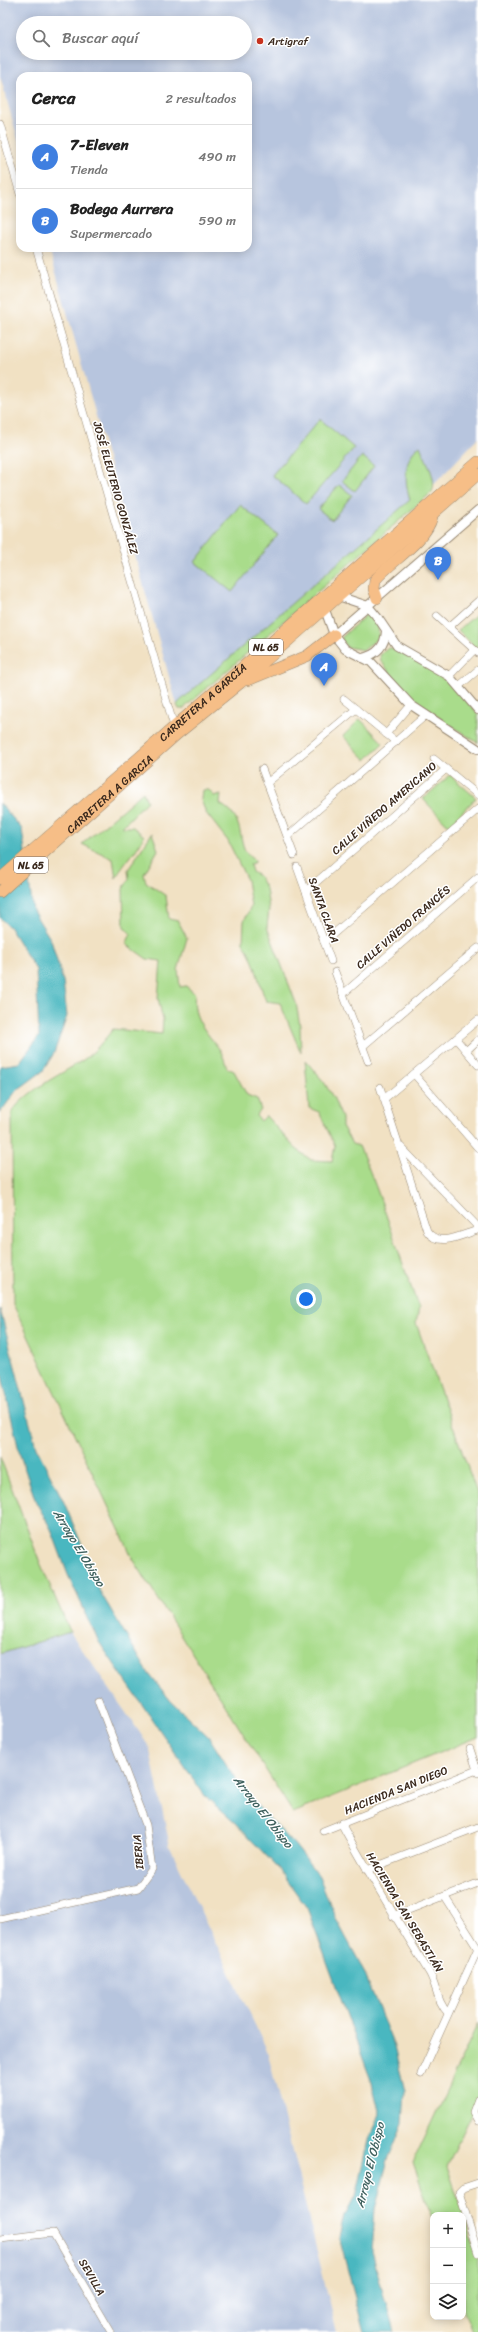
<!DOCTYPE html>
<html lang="es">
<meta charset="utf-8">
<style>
:root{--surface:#fff;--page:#f2f2f2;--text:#222;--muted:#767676;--line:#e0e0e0;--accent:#b45309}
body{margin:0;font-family:Sriracha,sans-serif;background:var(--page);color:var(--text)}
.controls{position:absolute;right:12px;bottom:12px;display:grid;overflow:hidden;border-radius:8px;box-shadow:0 2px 10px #0003}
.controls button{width:36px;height:36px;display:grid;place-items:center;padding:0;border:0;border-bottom:1px solid var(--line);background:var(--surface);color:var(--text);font:20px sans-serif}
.you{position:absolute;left:306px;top:1299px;width:14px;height:14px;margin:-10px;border:3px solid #fff;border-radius:50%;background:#1a73e8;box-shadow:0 0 0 6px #1a73e833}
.badge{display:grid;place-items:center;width:26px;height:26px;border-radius:50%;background:var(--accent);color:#fff;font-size:13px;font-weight:700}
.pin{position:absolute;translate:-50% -33px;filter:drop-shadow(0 1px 2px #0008)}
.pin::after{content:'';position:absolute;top:21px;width:14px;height:12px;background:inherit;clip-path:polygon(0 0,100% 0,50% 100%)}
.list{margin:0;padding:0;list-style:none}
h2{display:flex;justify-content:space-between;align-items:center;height:52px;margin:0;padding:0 16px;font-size:17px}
h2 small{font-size:13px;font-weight:400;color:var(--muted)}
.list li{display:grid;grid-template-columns:26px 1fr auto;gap:12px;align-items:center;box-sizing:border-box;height:64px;padding:0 16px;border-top:1px solid var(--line)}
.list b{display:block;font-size:15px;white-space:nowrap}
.list p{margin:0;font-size:13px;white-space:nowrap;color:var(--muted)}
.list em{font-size:13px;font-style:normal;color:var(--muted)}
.icon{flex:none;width:22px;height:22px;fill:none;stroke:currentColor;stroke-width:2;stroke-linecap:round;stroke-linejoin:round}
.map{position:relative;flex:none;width:478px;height:2332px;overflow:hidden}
.search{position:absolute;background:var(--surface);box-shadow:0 2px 10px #0003;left:16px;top:16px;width:236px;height:44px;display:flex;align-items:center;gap:10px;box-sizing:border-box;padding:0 14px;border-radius:22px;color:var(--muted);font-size:15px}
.panel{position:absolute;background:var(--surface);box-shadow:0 2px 10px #0003;left:16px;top:72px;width:236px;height:180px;border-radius:12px}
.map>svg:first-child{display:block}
.industrial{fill:#b7c5de;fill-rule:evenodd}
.green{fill:#a9dc8b;stroke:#728354}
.water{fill:#48b7c0;stroke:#42706f}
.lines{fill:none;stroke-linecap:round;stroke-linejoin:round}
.minor-casing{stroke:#968670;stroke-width:8}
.tertiary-casing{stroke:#968670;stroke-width:10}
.primary-casing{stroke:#968670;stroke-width:12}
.minor{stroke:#fff;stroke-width:7}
.tertiary{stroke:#fff;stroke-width:8}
.primary{stroke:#f6be87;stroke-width:11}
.poi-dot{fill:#c8321e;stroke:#fff;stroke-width:1.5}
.labels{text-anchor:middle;stroke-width:3;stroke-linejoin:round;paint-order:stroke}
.shield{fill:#fff;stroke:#766a62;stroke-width:1}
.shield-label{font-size:10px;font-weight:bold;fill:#3b2a1e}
.poi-label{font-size:11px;fill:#3b2a1e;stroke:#fff;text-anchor:start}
.street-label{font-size:11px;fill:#3b2a1e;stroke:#fff}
.water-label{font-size:12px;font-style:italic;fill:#40625f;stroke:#fff}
</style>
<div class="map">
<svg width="478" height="2332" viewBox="0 0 478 2332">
<rect width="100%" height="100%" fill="#fff"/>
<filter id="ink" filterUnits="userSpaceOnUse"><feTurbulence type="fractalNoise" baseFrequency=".025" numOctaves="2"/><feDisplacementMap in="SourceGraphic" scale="8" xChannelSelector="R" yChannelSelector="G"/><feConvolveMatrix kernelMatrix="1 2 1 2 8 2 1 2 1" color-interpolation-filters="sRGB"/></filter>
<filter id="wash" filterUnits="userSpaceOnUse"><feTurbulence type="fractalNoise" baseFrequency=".012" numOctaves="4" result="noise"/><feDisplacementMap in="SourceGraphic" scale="16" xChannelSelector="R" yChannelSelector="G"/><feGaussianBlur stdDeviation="0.9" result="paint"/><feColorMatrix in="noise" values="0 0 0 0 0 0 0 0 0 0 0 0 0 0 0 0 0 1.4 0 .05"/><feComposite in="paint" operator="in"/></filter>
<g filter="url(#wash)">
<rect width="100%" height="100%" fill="#f1e1c3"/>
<g class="industrial">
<path d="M0 0H478V438L427 492 177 705 49 248H248V76H20V146L0 76ZM23 23H245V53H23Z"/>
<polygon points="70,1632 149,1746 170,1847 267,2050 337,2332 0,2332 0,1654"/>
</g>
<g class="green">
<polygon points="320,419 354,448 306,504 272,475"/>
<path d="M420 446C425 459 438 479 432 492L183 709H179L177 705 179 702 410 500C405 485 402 457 420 446Z"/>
<polygon points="362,456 374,466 355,491 342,481"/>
<polygon points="339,485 352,495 332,520 318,509"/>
<polygon points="240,505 278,535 232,592 195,562"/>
<path d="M369 612C377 621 380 626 378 638L364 650 346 647 341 638Z"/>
<polygon points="478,613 478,650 458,630"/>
<polygon points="388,648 392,648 435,670 451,683 478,714 478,743 418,704 402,689 381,661 380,655"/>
<polygon points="360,719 383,743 366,760 343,736"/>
<polygon points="450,775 476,798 449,826 423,799"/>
<path d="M202 790H209L214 796 221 794 220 804C251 821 232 849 256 861L250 865 252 872 259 876 266 889 269 909 267 927 296 1003 300 1026 301 1053 280 1003 266 1001C258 982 256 960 243 943L244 921 251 906 247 880 228 841 206 813 201 800Z"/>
<path d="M143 792 147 801 122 827H133L144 836C137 852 124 862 116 878L113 859 82 844Z"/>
<path d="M152 833 158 850 144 874 146 882 166 896 169 919 178 921 187 938 178 970 180 987 186 986 195 994C191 1019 207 1032 220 1050 223 1055 225 1062 227 1068L234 1071 247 1095 257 1099 261 1110 256 1116 261 1121 266 1116 295 1148 311 1160 332 1161 335 1146 319 1112 309 1108 305 1060 324 1082 334 1099 342 1118V1126L352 1144 359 1146C383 1198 398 1255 419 1308L416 1323 478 1496V1737L293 1813 133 1559 13 1304 12 1111C32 1087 57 1077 83 1060 95 1052 104 1040 113 1029L162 1034 163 1020 158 998 161 961 147 959 126 944 131 934 124 927 123 889 129 879 128 870Z"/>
<polygon points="0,1457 39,1560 70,1632 0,1654"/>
<polygon points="478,2023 478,2101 447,2166 478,2257 478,2332 472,2332 463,2308 463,2215 433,2215 433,2221 413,2162"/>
</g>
<g class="water">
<polygon points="0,803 22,829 33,911 51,940 63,981 67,1016 54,1053 43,1071 16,1091 0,1113 0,1066 19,1063 39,1036 36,970 10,928 0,918"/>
<polygon points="0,1309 36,1447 63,1500 81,1543 86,1568 149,1674 171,1701 209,1737 244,1792 294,1844 319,1876 336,1919 361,1965 393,2043 405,2091 403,2123 389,2157 375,2209 372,2252 394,2332 364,2332 339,2237 344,2215 347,2213 356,2196 370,2136 380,2115 372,2083 307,1908 279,1869 235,1823 205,1796 99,1642 68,1575 51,1529 36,1502 20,1455 0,1368"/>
</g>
</g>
<g filter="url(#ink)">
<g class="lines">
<defs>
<g id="minor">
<polyline points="0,124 20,194"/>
<polyline points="36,248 175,730"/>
<polyline points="437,616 478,653"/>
<polyline points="449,627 478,601"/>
<polyline points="449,676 474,650"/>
<polyline points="459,686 478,670"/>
<polyline points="344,699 396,742"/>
<polyline points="386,734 411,705"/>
<polyline points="434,759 478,795"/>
<polyline points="262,769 294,855"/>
<polyline points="267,783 356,709"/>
<polyline points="288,836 426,715"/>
<polyline points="297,867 331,961"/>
<polyline points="306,891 446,769"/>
<polyline points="324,942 478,809"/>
<polyline points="335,972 368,1061"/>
<polyline points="343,994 478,877"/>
<polyline points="456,1039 478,1065"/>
<polyline points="363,1046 478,948"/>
<polyline points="466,1051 478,1040"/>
<polyline points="414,1074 478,1148"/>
<path d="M380 1087 427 1231C438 1248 461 1235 478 1230"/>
<polyline points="384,1099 478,1020"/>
<polyline points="401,1147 478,1227"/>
<polyline points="470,1749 478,1773"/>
<path d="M341 1823C369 1875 400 1924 430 1974 437 1987 437 2002 448 2013"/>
<polyline points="323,1831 477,1770"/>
<polyline points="367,1870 478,1827"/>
<polyline points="445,1897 478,1949"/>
<polyline points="393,1916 478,1883"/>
<polyline points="0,1919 138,1888 152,1869 146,1825 98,1700"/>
<polyline points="421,2074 478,1948"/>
<polyline points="478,2099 473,2112 478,2121"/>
<polyline points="478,2183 463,2188 459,2192 478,2253"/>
<polyline points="0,2239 53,2233 111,2332"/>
</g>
<g id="tertiary">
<polyline points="335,595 368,606 378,618 397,646 449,676 478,710"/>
<polyline points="323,604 334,635 345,649 371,662 411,705 478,749"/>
<polyline points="334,635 478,510"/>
<path d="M363 658C378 654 385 646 386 631"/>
</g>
<g id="primary">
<path d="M377 598 374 589 375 580C391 561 426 541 432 517"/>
<polyline points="248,680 307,656 334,635"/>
<path id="s1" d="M0 879 478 462"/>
<path id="s2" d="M0 892 177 734 240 683 478 474"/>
</g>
</defs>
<use href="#minor" class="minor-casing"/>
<use href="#tertiary" class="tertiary-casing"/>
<use href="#primary" class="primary-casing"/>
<use href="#minor" class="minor"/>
<use href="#tertiary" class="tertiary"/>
<use href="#primary" class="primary"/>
</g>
</g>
<circle class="poi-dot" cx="260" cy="41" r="4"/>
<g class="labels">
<g class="shield">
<rect x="249" y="639" width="34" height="16" rx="3"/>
<rect x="14" y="857" width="34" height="16" rx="3"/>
</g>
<g class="shield-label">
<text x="266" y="651">NL 65</text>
<text x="31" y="869">NL 65</text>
</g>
<g class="poi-label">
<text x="268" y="45">Artigraf</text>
</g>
<g class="street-label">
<text transform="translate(116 488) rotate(74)" y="4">JOSÉ ELEUTERIO GONZÁLEZ</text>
<text dy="4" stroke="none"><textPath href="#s1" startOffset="269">CARRETERA A GARCÍA</textPath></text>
<text dy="4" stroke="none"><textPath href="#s2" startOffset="147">CARRETERA A GARCIA</textPath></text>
<text transform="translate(384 808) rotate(-41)" y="4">CALLE VIÑEDO AMERICANO</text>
<text transform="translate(324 910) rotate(70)" y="4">SANTA CLARA</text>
<text transform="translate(403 927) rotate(-41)" y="4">CALLE VIÑEDO FRANCÉS</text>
<text transform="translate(396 1790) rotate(-22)" y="4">HACIENDA SAN DIEGO</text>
<text transform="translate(138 1852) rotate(-95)" y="4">IBERIA</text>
<text transform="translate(405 1912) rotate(59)" y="4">HACIENDA SAN SEBASTIÁN</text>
<text transform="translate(92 2277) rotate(60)" y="4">SEVILLA</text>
</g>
<g class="water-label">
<text transform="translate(79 1548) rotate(59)" y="4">Arroyo El Obispo</text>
<text transform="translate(263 1812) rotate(52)" y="4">Arroyo El Obispo</text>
<text transform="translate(370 2165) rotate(-76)" y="4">Arroyo El Obispo</text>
</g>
</g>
</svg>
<div class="controls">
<button>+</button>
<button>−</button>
<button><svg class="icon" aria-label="layers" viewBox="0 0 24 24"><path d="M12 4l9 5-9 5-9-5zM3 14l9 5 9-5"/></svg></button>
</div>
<div class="you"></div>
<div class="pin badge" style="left:324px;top:686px;background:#3f7fe0">A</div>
<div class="pin badge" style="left:438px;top:580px;background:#3f7fe0">B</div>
<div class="search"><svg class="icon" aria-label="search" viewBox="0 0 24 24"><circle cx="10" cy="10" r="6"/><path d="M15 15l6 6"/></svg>Buscar aquí</div>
<section class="panel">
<h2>Cerca<small>2 resultados</small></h2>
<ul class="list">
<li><span class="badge" style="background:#3f7fe0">A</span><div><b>7-Eleven</b><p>Tienda</p></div><em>490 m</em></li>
<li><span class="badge" style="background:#3f7fe0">B</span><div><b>Bodega Aurrera</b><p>Supermercado</p></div><em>590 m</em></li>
</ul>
</section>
</div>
